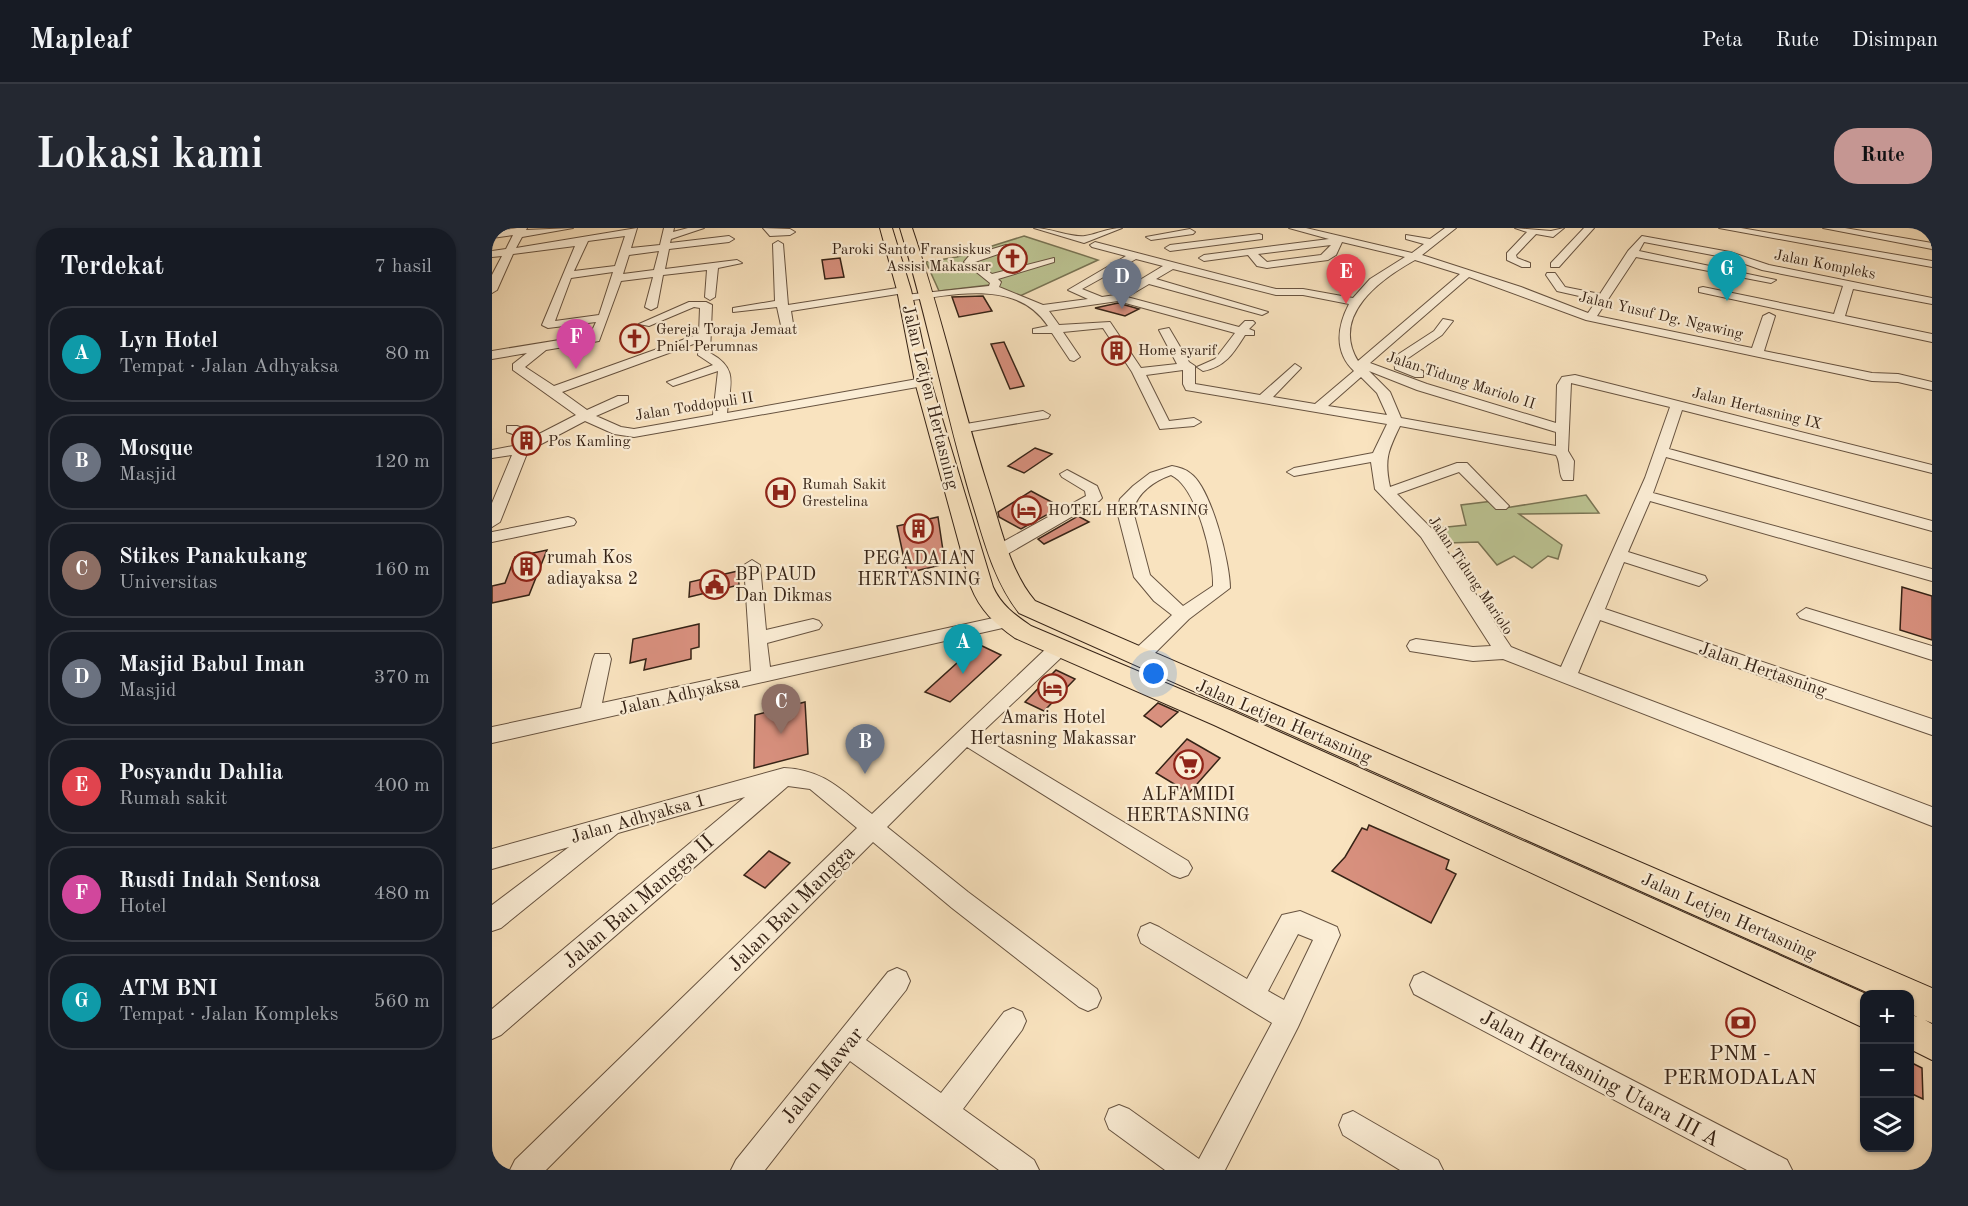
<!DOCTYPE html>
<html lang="id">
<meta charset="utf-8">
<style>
:root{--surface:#171b24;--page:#242831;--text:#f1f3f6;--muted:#9ea1a6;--line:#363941;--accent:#c59692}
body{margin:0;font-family:"Old Standard TT",serif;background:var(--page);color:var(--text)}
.controls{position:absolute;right:18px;bottom:18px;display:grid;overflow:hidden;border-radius:12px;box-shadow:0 2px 4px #0004}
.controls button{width:54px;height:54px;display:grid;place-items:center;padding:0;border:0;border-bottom:2px solid var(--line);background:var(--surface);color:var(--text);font:30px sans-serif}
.you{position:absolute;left:662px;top:446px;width:21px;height:21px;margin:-15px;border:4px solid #fff;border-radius:50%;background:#1a73e8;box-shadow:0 0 0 9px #1a73e833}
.badge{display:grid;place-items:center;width:39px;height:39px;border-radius:50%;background:var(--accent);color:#fff;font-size:20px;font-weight:700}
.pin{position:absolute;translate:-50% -50px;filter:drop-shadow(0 2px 3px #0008)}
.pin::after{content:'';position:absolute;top:32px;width:21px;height:18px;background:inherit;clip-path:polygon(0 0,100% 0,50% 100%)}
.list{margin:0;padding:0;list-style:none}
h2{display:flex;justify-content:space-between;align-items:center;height:78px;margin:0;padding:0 24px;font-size:26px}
h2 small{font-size:20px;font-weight:400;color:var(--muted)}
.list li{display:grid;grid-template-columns:39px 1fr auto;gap:18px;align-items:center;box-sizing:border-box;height:96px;margin:0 12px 12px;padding:0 12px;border:2px solid var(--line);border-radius:24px}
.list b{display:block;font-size:22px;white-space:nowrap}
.list p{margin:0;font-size:20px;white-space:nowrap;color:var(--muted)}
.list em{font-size:20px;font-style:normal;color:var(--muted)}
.icon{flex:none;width:33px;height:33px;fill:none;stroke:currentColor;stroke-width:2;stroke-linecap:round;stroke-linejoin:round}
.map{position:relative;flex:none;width:1440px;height:942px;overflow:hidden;border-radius:24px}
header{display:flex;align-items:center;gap:36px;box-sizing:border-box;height:84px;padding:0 30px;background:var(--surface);border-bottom:2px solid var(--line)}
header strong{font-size:28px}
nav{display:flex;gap:33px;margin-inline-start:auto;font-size:21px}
.intro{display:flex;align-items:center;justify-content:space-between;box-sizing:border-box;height:144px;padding:0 36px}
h1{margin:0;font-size:42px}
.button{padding:15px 27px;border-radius:24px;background:var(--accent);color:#111;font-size:21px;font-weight:700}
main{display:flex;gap:36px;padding:0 36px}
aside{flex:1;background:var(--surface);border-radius:24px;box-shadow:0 2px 4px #0004}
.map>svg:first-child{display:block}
.green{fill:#bcc493;stroke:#797454;stroke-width:1.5}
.building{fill:#d8907e;stroke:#362316;stroke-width:1.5}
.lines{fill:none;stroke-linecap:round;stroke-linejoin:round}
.minor-casing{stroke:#675340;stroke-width:2}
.major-casing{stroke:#362316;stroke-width:2}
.minor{fill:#fbedd5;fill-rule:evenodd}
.major{fill:#f9e3bf;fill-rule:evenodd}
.labels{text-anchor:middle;stroke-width:4.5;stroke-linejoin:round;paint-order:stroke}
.far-poi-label{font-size:15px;fill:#362316;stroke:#fbedd5;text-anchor:start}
.far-street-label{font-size:15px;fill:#362316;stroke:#fbedd5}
.street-label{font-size:18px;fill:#362316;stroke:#fbedd5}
.poi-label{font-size:18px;fill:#362316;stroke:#fbedd5}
.near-street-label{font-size:21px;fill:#362316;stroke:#fbedd5}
.near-poi-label{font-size:21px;fill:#362316;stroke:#fbedd5}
</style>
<header>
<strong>Mapleaf</strong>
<nav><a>Peta</a><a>Rute</a><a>Disimpan</a></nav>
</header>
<div class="intro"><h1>Lokasi kami</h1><a class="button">Rute</a></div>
<main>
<aside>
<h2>Terdekat<small>7 hasil</small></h2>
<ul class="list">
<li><span class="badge" style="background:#0f9aa8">A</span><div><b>Lyn Hotel</b><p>Tempat · Jalan Adhyaksa</p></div><em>80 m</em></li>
<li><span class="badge" style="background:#6b7280">B</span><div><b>Mosque</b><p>Masjid</p></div><em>120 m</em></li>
<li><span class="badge" style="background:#8d6e63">C</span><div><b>Stikes Panakukang</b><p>Universitas</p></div><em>160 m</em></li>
<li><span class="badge" style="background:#6b7280">D</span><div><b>Masjid Babul Iman</b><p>Masjid</p></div><em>370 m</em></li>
<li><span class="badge" style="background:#e0444e">E</span><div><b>Posyandu Dahlia</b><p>Rumah sakit</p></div><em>400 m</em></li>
<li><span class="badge" style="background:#d1479c">F</span><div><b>Rusdi Indah Sentosa</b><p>Hotel</p></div><em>480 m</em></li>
<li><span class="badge" style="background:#0f9aa8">G</span><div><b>ATM BNI</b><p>Tempat · Jalan Kompleks</p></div><em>560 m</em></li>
</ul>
</aside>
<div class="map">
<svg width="1440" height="942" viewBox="0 0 1440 942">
<rect width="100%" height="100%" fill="#f9e3bf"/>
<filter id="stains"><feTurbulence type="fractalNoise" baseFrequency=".00333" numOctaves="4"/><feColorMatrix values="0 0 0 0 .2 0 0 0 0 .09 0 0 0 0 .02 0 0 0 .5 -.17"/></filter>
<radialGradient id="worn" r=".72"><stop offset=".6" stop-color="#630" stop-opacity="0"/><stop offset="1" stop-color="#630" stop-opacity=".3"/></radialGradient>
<g class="green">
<polygon points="532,8 606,32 528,68 497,57 447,63 434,34 465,29"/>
<polygon points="1094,267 1107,285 1027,286 1070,317 1066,331 1056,328 1040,340 1022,328 1005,337 986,314 956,315 945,300 974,297 969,277 1001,273 1013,280"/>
</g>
<g class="building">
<polygon points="348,30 352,49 333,51 330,32"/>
<polygon points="491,68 500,83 467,89 460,69"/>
<polygon points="626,75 647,81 633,88 603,80"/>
<polygon points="512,114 532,158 518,161 499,116"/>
<polygon points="543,220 560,226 532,245 516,238"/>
<polygon points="539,263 569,279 529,301 507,289 506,284"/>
<polygon points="586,288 597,294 552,316 546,311"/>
<polygon points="446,289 453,336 415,345 405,298"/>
<polygon points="55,322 37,367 0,375 0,358 13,355 23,329"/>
<polygon points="246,343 247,357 197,369 198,354"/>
<polygon points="1410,359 1440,368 1440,412 1408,402"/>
<polygon points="207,396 207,419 199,421 199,431 152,442 154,431 138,435 141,411"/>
<polygon points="486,416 509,427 458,474 433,464"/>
<polygon points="564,442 583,451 552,483 533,474"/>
<polygon points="313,474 316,526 262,540 263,487"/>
<polygon points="666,475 686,484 669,499 652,488"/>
<polygon points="695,511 728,530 697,565 664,545"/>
<polygon points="877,597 957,632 954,641 964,646 939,695 840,643 853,629 870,600 875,602"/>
<polygon points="277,623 298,635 273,660 252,647"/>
<polygon points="1418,834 1430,840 1431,871 1418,865"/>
</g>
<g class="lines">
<defs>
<g id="minor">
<path d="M25 0H35L34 2 81 0 30 9 24 20 145 0 139 20 168 17 172 0H182L181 4 196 0H212L179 11 178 15 237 8 242 11 237 14 177 21 173 41 245 32 250 35 226 40 223 69 218 72 213 69 215 42 171 47 165 79 159 82 153 79 161 49 129 53 107 113 54 122 33 139 62 158 207 106 208 80 202 79 157 98 147 96 197 74H214L220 77 218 125C247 141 238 156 235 185L431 150 437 154 431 158 142 209 122 206 93 193 36 223 8 294 0 299V275L20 227 0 230V222L26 217 37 212 15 204V198H25L47 206 84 187 21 142V136L35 125 0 131V123L98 107 104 94 56 100 50 97 83 18 21 26 5 62 0 65V47L10 28 0 29V23L14 21 21 7 0 10V4ZM133 8 123 38 82 43 96 13ZM167 23 162 42 131 46 137 27ZM121 44 107 87 63 93 79 50ZM207 114 206 127 221 137 175 154 181 158 226 143 221 187 142 201 129 199 104 188 136 174V168H126L95 182 70 164Z"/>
<polygon points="271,0 298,1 303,4 298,7 278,8"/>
<path d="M542 0C558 0 581 10 593 8 606 6 616 0 630 0L592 15Z"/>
<path d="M797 0H814L920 25 932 16 914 11V7L938 11 953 0H964L930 27 1029 59 1096 85 1105 72 1065 63 1054 47 1055 45H1063L1073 59 1108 66 1136 23 1150 8 1238 24 1277 37 1440 70V76L1361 61 1353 88 1440 106V114L1207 64V60L1211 59 1342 86 1351 58 1270 42 1236 30 1152 14 1147 23 1284 52 1279 55 1144 29 1105 88 1260 120 1271 88 1277 85 1283 88 1272 123 1380 145 1406 146 1440 154V162L1406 154 1380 153 1094 92 977 49 878 135 935 156 1064 195 1065 157 1070 149 1083 147 1440 237V245L1190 182 1177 221 1440 293V303L1174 229 1161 265 1440 341V353L1158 273 1136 324 1213 348 1215 352 1207 358 1132 334 1113 381 1440 491V507L1108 392 1086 445 1440 579V598L1011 431 981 433 918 423 915 418 918 413 924 411 981 419 999 418 929 309 883 261 879 234 802 248 795 244 802 240 881 225 895 196 694 162 691 156V142L654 147 677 193 702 190 709 194 702 198 668 201 640 144 611 100 571 104 588 129 582 133 578 132 560 105H541V101L556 98C524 50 461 67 413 73L407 70 413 67 497 58 498 55 472 34 477 28 514 17 518 18V22L483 34 500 46 562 30V34L506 51 509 54 507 59 551 77 596 71 576 62 634 28 600 19 598 17 603 14 784 61H811L861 70 878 51 913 29 850 14 844 27 836 32 775 40 765 38 756 27 712 33 707 30 712 27 837 11ZM839 17 829 27 775 34 766 26ZM644 31 671 38 623 67 610 69 590 61ZM923 32 968 46 866 133C838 87 889 51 923 32ZM681 41 784 67H811L857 76C845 99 842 124 862 143L823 176 781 169 809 140 803 136 768 167 703 156V138L697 134 677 100 667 102 685 136 649 140 618 94 567 97 557 83 626 73 743 105 723 131 705 139 711 143C733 139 741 126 753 107H762V103L757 101 763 95 761 93H753L747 99 635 69 657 56 770 87 776 84 664 51ZM877 143 925 162 1064 204V218L909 190 898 164ZM869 149 885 165 895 187 836 178ZM1079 155 1178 179 1153 250 1069 439 1019 419 941 302 905 266 967 244 1004 281H1014L1017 278 1014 275 975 235H965L898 259C892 231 896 223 908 198L1064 227C1069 235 1066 245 1071 252H1081L1082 233 1076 223Z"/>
<polygon points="1023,0 1059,3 1072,0 1061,9 1044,6 1024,27 1025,30 1038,35 1038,39 1030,39 1015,32 1015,25 1035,4"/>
<polygon points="1092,0 1102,0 1067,39 1059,39 1059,35"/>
<polygon points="1227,0 1249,0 1440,33 1440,39"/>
<polygon points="1331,0 1353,0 1440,15 1440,21"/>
<polygon points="698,1 703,4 701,6 659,12 654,9"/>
<polygon points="767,6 770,7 770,11 678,23 673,20 678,17"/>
<polygon points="286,13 291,16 296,77 412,59 417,62 412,65 299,83 302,102 296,106 290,102 285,79 241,84 241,80 283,73 281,16"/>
<polygon points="951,91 961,93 950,107 912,133 913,136 931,143 931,149 923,149 903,141 902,129 942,103"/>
<polygon points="551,183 558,187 556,190 468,205 461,201 468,197"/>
<path d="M680 238C686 239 693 241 698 245 719 259 738 335 738 360L697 391 653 435H639L637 430 639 425 680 387 662 373 642 349 625 283 628 271 641 258 658 245ZM679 247C705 259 722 330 721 358L691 378 658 347 641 283C645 265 662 253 679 247Z"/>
<polygon points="575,242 605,258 610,270 607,273 512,328 500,328 498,324 500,320 594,268 593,263 570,249 568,246"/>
<polygon points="76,289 82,291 84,294 82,297 0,314 0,304"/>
<polygon points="260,332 268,337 274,402 321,391 327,393 330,397 327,401 275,415 278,439 515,387 521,389 524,393 521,397 515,399 0,515 0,499 89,480 101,431 103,426 117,426 119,431 110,475 259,443 252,337"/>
<polygon points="1314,380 1440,418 1440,432 1308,390 1305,386"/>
<path d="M567 413 574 415 576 420 574 425 487 507 696 633 700 640 696 647 688 650 680 647 475 519 395 599 476 664 605 761 609 770 605 779 596 783 587 779 460 680 381 614 54 942H18L23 932 365 600 318 561 296 558 9 807 0 811V781L253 569 126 605 9 700 0 703V677L77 619 0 641V621L292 540C333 542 349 562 380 586L560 415Z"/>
<path d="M808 683 845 699 848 707 806 799 733 942H673L617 901 613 891 617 881 627 877 637 881 707 931 780 795 649 715 646 707 649 699 658 695 667 699 755 751 790 687ZM806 706 821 712 792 772 776 763Z"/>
<polygon points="405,740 414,744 418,753 414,762 374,812 449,865 512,784 521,780 530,784 534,793 530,802 471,881 542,932 547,942 507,942 358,833 273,942 239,942 244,932 396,744"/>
<polygon points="931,744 1295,932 1300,942 1255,942 922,766 918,757 922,748"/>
<polygon points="861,883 946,932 951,942 908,942 851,907 847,897 851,887"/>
</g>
<g id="major">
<path d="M388 0H400L419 62 439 154 501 359C509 377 523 387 539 398L740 483 1374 766 1372 800 722 497 523 410C503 396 488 382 479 359L423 154 405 62Z"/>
<path d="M408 0H420C450 88 470 180 499 269 510 304 519 345 543 373L1440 760V795L1433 792 1440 796V832L1418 821V786L1425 789 1418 785V766H1379L527 385C500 350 491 308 478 267 452 178 435 88 408 0Z"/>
</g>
</defs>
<use href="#minor" class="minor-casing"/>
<use href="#major" class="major-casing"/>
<use href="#minor" class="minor"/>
<use href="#major" class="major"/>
</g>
<defs>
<symbol id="church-ring" viewBox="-11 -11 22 22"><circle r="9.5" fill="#fbedd5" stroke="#8f2418" stroke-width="1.5"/><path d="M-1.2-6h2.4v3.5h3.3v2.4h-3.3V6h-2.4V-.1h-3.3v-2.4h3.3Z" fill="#8f2418"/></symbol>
<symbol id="building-ring" viewBox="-11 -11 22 22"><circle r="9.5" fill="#fbedd5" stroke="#8f2418" stroke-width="1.5"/><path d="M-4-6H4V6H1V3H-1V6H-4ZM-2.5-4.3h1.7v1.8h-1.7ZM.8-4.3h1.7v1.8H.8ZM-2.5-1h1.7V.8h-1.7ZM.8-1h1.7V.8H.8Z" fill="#8f2418"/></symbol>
<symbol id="hospital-ring" viewBox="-11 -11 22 22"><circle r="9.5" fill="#fbedd5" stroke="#8f2418" stroke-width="1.5"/><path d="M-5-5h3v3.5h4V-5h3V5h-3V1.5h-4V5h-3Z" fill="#8f2418"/></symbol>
<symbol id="hotel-ring" viewBox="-11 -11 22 22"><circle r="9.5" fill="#fbedd5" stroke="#8f2418" stroke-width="1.5"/><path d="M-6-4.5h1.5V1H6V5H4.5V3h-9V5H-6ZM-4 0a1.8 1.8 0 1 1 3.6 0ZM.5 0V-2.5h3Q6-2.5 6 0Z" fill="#8f2418"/></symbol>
<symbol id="civic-ring" viewBox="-11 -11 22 22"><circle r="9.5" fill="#fbedd5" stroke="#8f2418" stroke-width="1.5"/><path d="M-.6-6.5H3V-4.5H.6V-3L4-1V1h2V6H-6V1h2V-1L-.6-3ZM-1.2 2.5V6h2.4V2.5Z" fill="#8f2418"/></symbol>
<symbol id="supermarket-ring" viewBox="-11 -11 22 22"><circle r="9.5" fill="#fbedd5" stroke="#8f2418" stroke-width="1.5"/><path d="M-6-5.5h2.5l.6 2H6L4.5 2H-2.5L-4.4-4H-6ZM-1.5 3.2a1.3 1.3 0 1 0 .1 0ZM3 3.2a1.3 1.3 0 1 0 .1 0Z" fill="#8f2418"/></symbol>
<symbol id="bank-ring" viewBox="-11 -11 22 22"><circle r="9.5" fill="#fbedd5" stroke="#8f2418" stroke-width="1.5"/><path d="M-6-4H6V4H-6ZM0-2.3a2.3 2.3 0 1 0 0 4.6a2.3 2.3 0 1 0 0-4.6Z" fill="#8f2418"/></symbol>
</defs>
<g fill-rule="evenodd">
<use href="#church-ring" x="504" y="14" width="33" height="33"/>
<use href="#church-ring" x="126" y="94" width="33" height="33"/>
<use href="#building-ring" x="608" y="106" width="33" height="33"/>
<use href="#building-ring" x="18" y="196" width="33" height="33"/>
<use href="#hospital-ring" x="272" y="248" width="33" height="33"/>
<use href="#hotel-ring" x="518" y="266" width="33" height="33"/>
<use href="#building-ring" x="410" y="284" width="33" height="33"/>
<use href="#building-ring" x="18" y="322" width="33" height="33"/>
<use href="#civic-ring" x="206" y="340" width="33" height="33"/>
<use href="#hotel-ring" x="544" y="444" width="33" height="33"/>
<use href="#supermarket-ring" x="680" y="520" width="33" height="33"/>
<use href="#bank-ring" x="1232" y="778" width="33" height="33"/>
</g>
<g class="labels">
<g class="far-poi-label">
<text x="499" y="26" text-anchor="end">Paroki Santo Fransiskus<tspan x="499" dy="17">Assisi Makassar</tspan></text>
<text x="164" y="106">Gereja Toraja Jemaat<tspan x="164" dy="17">Pniel Perumnas</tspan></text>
<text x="646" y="127">Home syarif</text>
<text x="56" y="218">Pos Kamling</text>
<text x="310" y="261">Rumah Sakit<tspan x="310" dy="17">Grestelina</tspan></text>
<text x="556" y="287">HOTEL HERTASNING</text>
</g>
<g class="far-street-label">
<text transform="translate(1333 36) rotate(11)" y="5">Jalan Kompleks</text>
<text transform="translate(1169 87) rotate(13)" y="5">Jalan Yusuf Dg. Ngawing</text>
<text transform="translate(969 152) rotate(18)" y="5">Jalan Tidung Mariolo II</text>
<text transform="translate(202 178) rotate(-9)" y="5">Jalan Toddopuli II</text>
<text transform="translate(1265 180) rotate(14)" y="5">Jalan Hertasning IX</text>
<text transform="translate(979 347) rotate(56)" y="5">Jalan Tidung Mariolo</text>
</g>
<g class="street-label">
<text transform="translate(439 169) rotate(76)" y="6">Jalan Letjen Hertasning</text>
<text transform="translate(1271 441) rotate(19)" y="6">Jalan Hertasning</text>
<text transform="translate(187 467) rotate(-13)" y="6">Jalan Adhyaksa</text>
<text transform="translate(792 493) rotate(23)" y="6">Jalan Letjen Hertasning</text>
<text transform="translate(146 590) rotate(-16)" y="6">Jalan Adhyaksa 1</text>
<text transform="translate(1237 688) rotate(24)" y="6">Jalan Letjen Hertasning</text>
</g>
<g class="poi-label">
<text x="55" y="335" text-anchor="start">rumah Kos<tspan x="55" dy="21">adiayaksa 2</tspan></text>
<text x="427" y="336">PEGADAIAN<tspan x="427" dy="21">HERTASNING</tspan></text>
<text x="243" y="352" text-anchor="start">BP PAUD<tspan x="243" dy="21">Dan Dikmas</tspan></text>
<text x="561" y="495">Amaris Hotel<tspan x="561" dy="21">Hertasning Makassar</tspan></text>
<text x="696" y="572">ALFAMIDI<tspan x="696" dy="21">HERTASNING</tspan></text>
</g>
<g class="near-street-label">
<text transform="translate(146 673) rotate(-41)" y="7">Jalan Bau Mangga II</text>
<text transform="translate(299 680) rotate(-45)" y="7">Jalan Bau Mangga</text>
<text transform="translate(330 847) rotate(-51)" y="7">Jalan Mawar</text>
<text transform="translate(1108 850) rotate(28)" y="7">Jalan Hertasning Utara III A</text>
</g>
<g class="near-poi-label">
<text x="1248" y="832">PNM -<tspan x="1248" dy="24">PERMODALAN</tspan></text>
</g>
</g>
<rect width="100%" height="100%" filter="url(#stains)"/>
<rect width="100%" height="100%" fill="url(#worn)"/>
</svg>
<div class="controls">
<button>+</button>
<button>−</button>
<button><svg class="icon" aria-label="layers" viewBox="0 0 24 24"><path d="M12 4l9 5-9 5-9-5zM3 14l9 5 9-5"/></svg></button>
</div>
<div class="you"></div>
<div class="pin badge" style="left:471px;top:446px;background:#0f9aa8">A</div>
<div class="pin badge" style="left:373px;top:546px;background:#6b7280">B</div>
<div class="pin badge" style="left:289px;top:506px;background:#8d6e63">C</div>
<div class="pin badge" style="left:630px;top:81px;background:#6b7280">D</div>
<div class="pin badge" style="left:854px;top:76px;background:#e0444e">E</div>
<div class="pin badge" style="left:84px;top:141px;background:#d1479c">F</div>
<div class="pin badge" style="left:1235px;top:73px;background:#0f9aa8">G</div>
</div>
</main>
